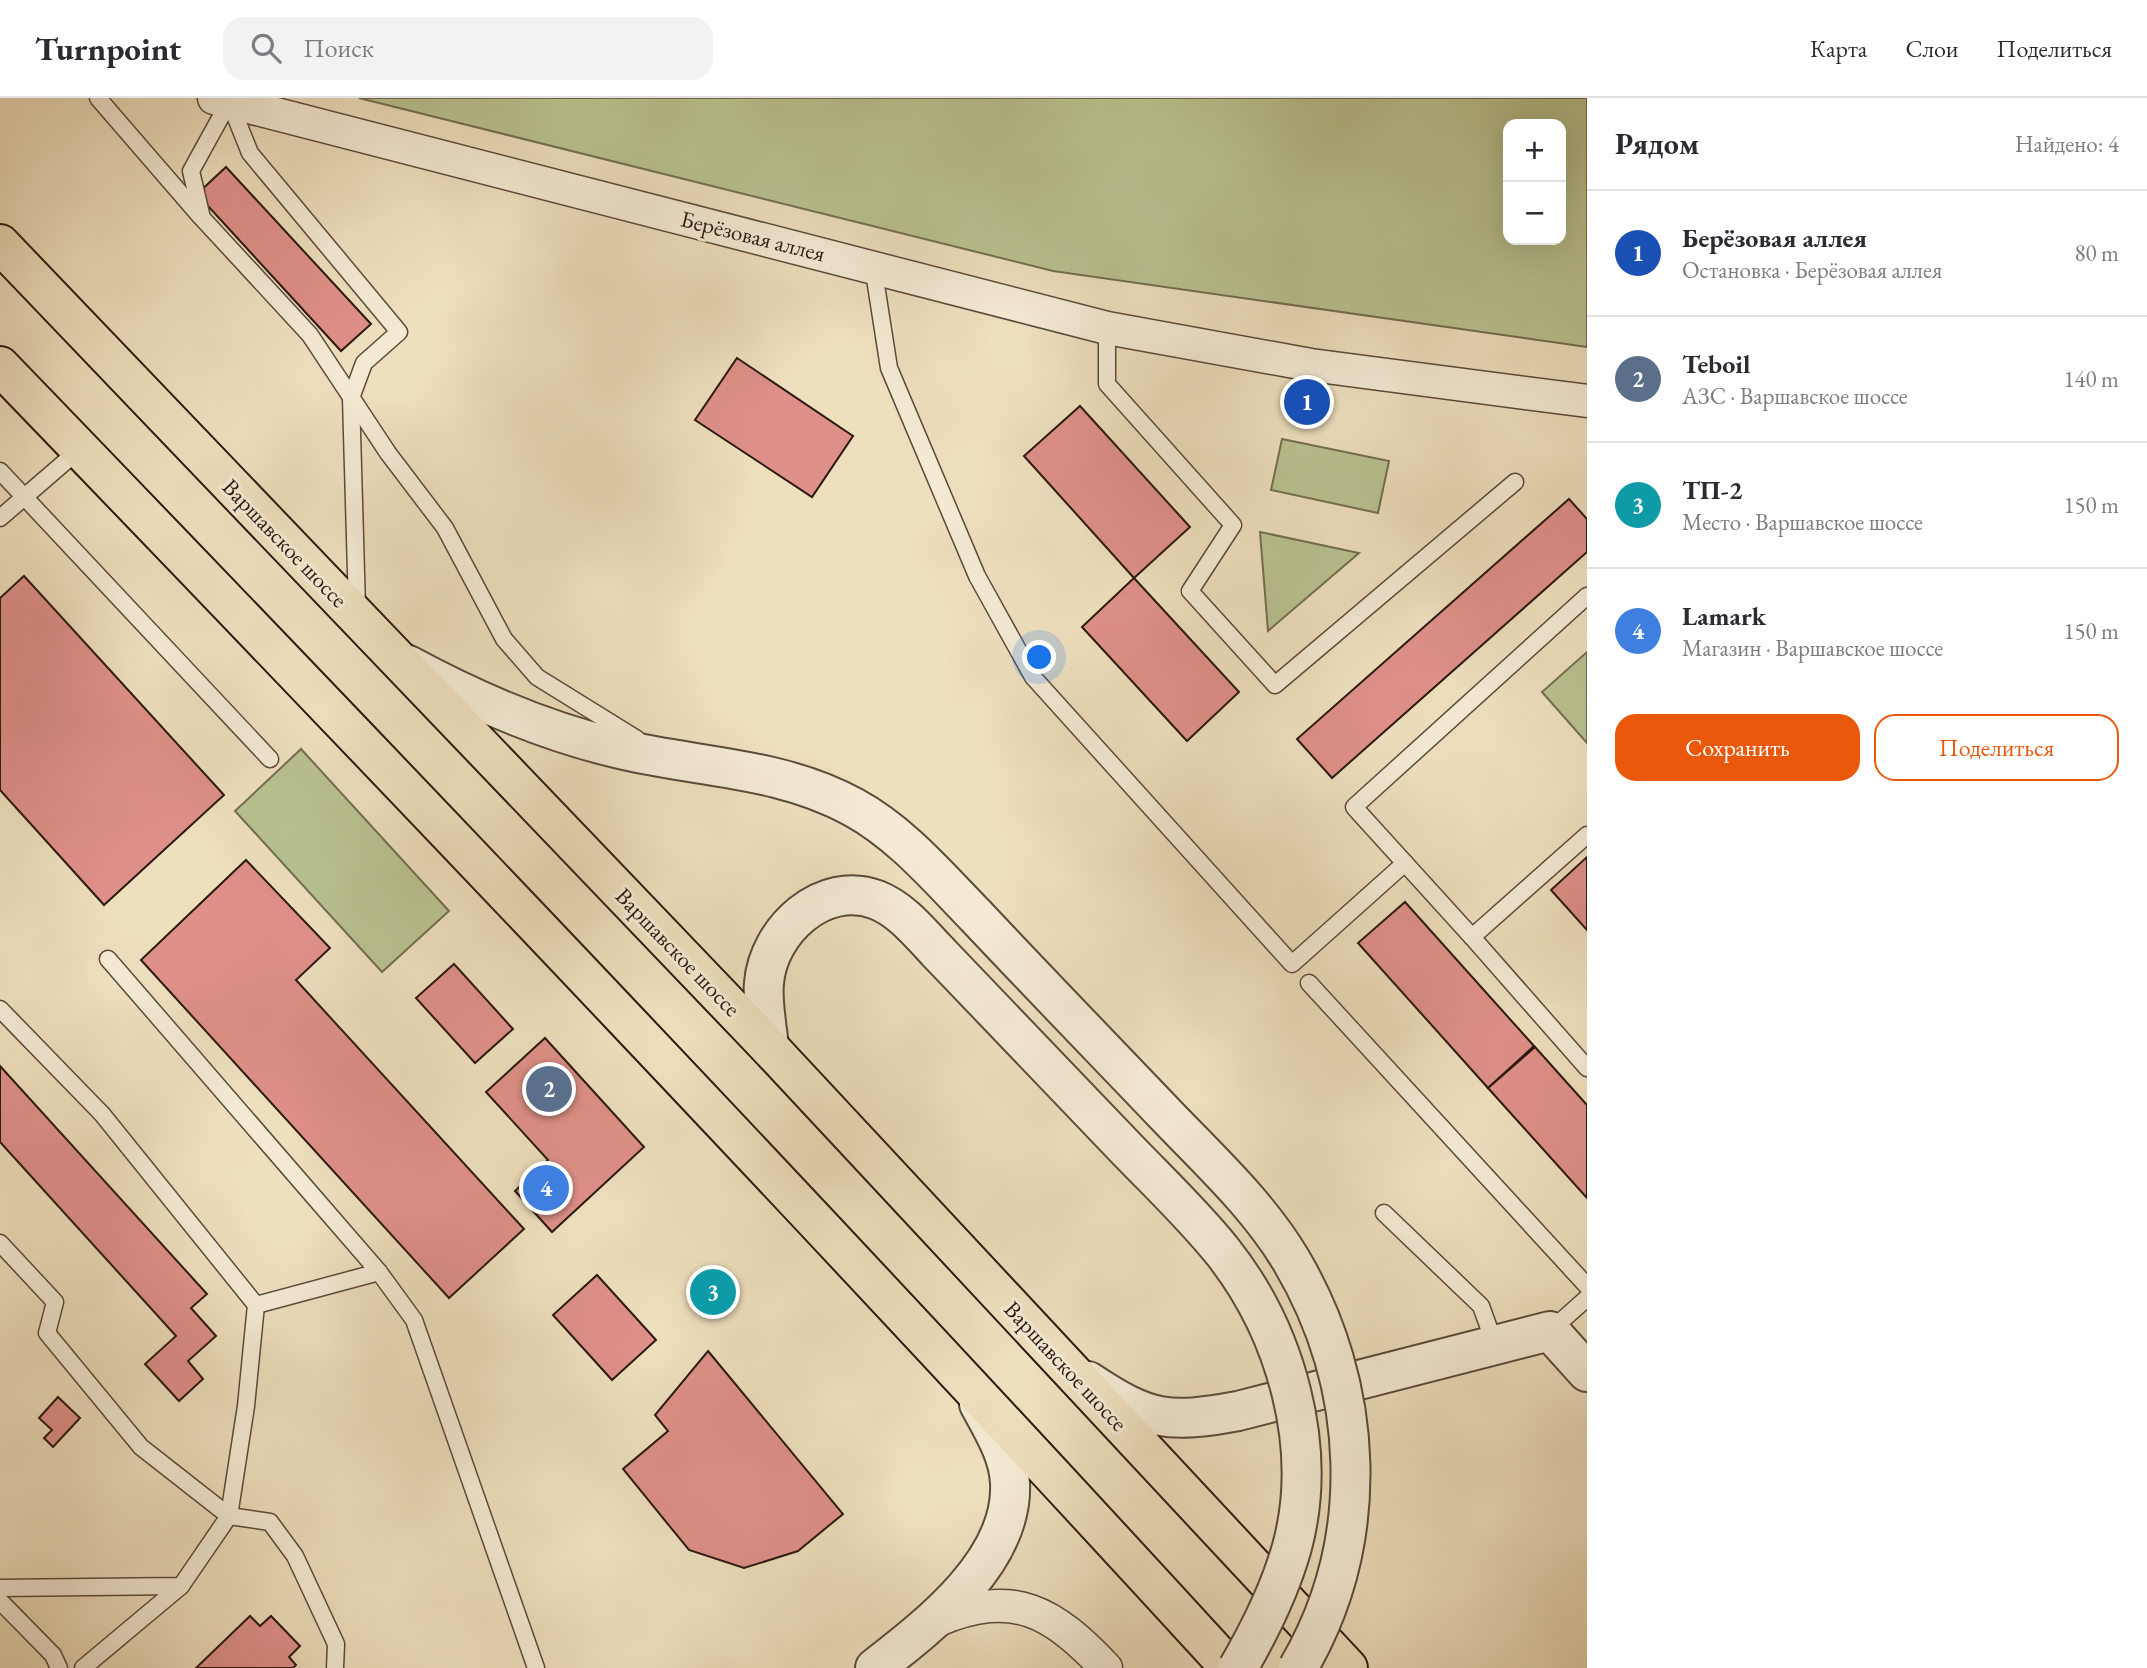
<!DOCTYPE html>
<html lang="ru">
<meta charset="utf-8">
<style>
:root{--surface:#fff;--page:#f2f2f3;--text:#2b2b33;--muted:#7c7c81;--line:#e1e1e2;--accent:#ea580c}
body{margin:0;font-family:"EB Garamond",serif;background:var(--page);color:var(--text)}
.controls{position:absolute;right:21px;top:21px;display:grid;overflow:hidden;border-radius:14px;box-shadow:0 7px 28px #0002}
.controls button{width:63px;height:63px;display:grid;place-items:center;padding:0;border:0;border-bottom:2px solid var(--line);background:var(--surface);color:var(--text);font:35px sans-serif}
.you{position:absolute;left:1040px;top:560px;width:24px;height:24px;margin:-18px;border:5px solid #fff;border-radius:50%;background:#1a73e8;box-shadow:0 0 0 10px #1a73e833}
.badge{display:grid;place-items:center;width:46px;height:46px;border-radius:50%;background:var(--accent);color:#fff;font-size:23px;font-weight:700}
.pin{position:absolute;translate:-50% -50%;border:4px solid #fff;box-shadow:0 2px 7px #0006}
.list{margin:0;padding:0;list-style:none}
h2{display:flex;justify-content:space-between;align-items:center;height:91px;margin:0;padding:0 28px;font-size:30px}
h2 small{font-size:23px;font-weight:400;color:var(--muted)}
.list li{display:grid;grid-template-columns:46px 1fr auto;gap:21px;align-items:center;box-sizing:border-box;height:126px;padding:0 28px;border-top:2px solid var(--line)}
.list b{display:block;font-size:26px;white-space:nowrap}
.list p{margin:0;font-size:23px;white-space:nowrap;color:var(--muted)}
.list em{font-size:23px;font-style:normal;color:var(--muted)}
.actions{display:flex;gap:14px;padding:21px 28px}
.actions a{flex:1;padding:16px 0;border:2px solid var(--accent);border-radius:21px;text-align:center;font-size:24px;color:var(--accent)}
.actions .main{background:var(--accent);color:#fff}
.icon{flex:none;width:38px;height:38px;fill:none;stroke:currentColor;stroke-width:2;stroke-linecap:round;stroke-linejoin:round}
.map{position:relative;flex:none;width:1587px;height:1570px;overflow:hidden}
header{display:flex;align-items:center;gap:42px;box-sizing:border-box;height:98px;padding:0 35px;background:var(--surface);border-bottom:2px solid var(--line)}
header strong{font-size:33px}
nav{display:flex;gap:38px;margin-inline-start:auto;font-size:24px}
.search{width:490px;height:63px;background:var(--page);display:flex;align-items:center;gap:18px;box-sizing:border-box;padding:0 24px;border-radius:21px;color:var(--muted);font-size:26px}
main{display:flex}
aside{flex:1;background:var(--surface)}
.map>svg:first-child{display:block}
.green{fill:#b9c291;stroke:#726e51;stroke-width:2;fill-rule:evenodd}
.building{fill:#df9089;stroke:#2a1911;stroke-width:2}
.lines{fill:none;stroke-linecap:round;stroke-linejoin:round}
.service-casing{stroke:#5b4a3c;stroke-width:19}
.minor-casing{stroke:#5b4a3c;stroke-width:35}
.tertiary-casing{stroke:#5b4a3c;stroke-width:42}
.primary-casing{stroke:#2a1911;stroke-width:42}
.service{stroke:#f4ead4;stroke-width:16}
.minor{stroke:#f4ead4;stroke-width:32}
.tertiary{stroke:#f4ead4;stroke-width:38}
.primary{stroke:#eedfbd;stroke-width:38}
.tertiary-bridge-casing{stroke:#5b4a3c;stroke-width:42;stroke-linecap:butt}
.tertiary-bridge{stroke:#f4ead4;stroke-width:38}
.labels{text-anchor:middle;stroke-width:6;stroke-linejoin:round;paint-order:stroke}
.street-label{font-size:23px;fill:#2a1911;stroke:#f4ead4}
</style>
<header>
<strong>Turnpoint</strong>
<div class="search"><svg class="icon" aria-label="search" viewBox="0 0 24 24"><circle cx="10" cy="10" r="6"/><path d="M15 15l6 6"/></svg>Поиск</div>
<nav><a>Карта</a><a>Слои</a><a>Поделиться</a></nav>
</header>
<main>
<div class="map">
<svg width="1587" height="1570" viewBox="0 0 1587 1570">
<rect width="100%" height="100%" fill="#eedfbd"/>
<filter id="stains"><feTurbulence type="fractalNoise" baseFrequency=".00286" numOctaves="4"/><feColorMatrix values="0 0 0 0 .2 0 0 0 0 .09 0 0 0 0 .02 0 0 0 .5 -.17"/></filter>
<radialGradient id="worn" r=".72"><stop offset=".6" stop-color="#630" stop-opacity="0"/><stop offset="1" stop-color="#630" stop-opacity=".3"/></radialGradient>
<g class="green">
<path d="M359 0H1587V249L1053 173ZM1508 26H1561V142H1508Z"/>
<polygon points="1282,341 1389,363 1378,415 1271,392"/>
<polygon points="1260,434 1359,455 1268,533"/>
<polygon points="1587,554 1587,645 1542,594"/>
<polygon points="301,651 449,813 382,874 235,713"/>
</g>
<g class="building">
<polygon points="226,69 371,226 341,253 197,96"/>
<polygon points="737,260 853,338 812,399 695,322"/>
<polygon points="1080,308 1190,429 1134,480 1024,358"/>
<polygon points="1569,401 1587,421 1587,454 1332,680 1297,641"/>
<polygon points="24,478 224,697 104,807 0,692 0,500"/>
<polygon points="1134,480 1239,594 1187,643 1082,529"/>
<polygon points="1587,759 1587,832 1551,792"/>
<polygon points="246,762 330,850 296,882 524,1131 449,1200 141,862"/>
<polygon points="1405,804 1534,948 1488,990 1358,845"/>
<polygon points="454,866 513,931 475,965 416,900"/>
<polygon points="545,940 644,1049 552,1134 515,1093 548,1062 486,994"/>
<polygon points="1535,949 1587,1007 1587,1100 1488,990"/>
<polygon points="0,968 207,1196 191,1210 216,1238 188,1263 203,1281 179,1303 145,1266 176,1238 0,1044"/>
<polygon points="712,1176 731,1196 714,1213 695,1193"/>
<polygon points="597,1177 656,1242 612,1282 553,1217"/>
<polygon points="708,1253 843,1416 798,1453 744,1470 689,1452 623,1371 668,1333 655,1317"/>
<polygon points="58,1299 80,1320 53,1349 44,1340 52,1332 39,1320"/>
<polygon points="250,1518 260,1528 271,1518 300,1548 289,1559 296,1567 293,1570 196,1570"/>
</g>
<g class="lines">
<defs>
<g id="service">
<polyline points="98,0 200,118"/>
<polyline points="229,4 191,73 202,120 310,237 388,355 445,430 504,541 537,579 637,641"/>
<polyline points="230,5 250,55 399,234 364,265 351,300 357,509"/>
<polyline points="873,168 889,270 977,478 1033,579 1292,866 1405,765"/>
<polyline points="1107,230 1107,286 1233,427 1190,493 1275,587 1515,384"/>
<polyline points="0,373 270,661"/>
<polyline points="0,420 80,351"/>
<polyline points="1587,498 1354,709 1472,839 1587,737"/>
<polyline points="1472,839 1587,970"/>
<polyline points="108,861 379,1174 414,1222 536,1570"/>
<polyline points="1309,885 1587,1188"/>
<polyline points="0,911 102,1016 256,1207 246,1308 229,1418 181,1488 0,1490"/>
<polyline points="1384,1115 1481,1208 1495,1247"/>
<polyline points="0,1145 55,1204 47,1235 141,1349 229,1418 270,1424 295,1458 336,1546 335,1570"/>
<polyline points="256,1207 379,1174"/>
<polyline points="1550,1233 1587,1200"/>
<polyline points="0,1503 53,1557 59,1570"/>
<polyline points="83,1570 181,1488"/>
</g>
<g id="minor">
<polyline points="214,0 1107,230 1311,267 1587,303"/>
<path d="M938 1522C1014 1490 1053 1514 1106 1570"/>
</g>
<g id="tertiary">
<path d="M408 567C473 602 544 633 616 650 696 670 778 668 853 709 901 735 938 779 976 818"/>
<path d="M769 949C767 928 762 905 764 885 768 833 823 781 877 802 902 812 920 835 938 854"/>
<path d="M1088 1283C1148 1323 1168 1326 1238 1313L1550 1233 1587 1274"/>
<path d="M875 1570C929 1528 1014 1463 1010 1385 1009 1357 992 1330 979 1306"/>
</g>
<g id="primary">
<polyline points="0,146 769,949 1348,1570"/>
<path d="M0 268C415 698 827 1130 1230 1570"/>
</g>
</defs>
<use href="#service" class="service-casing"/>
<use href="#minor" class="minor-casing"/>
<use href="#tertiary" class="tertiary-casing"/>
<use href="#primary" class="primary-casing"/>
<use href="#service" class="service"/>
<use href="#minor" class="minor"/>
<use href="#tertiary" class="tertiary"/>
<use href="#primary" class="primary"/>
<defs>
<g id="tertiary-bridge">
<path d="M976 818C1039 885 1103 951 1166 1017 1210 1063 1258 1107 1291 1162 1365 1287 1373 1442 1298 1570"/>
<path d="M938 854C998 916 1058 979 1118 1042 1153 1079 1191 1114 1223 1154 1286 1234 1319 1349 1292 1449 1280 1492 1260 1532 1238 1570"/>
</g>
</defs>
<use href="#tertiary-bridge" class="tertiary-bridge-casing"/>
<use href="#tertiary-bridge" class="tertiary-bridge"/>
</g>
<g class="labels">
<g class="street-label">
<text transform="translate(753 138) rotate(14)" y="8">Берёзовая аллея</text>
<text transform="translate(285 445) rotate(46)" y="8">Варшавское шоссе</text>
<text transform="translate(678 854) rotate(46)" y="8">Варшавское шоссе</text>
<text transform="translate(1066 1268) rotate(47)" y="8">Варшавское шоссе</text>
</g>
</g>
<rect width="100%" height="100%" filter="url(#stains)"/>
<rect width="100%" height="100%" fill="url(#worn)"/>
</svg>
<div class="controls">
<button>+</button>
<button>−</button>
</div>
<div class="you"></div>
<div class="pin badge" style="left:1307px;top:304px;background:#1a4fb4">1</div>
<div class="pin badge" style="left:549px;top:991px;background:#5c6f8a">2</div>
<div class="pin badge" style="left:713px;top:1194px;background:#0f9aa8">3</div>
<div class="pin badge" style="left:546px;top:1090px;background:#3f7fe0">4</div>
</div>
<aside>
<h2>Рядом<small>Найдено: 4</small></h2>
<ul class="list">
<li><span class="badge" style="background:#1a4fb4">1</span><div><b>Берёзовая аллея</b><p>Остановка · Берёзовая аллея</p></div><em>80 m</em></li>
<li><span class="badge" style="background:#5c6f8a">2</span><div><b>Teboil</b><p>АЗС · Варшавское шоссе</p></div><em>140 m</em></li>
<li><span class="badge" style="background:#0f9aa8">3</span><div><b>ТП-2</b><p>Место · Варшавское шоссе</p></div><em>150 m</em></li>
<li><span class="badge" style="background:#3f7fe0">4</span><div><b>Lamark</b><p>Магазин · Варшавское шоссе</p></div><em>150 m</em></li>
</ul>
<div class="actions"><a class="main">Сохранить</a><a>Поделиться</a></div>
</aside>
</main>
